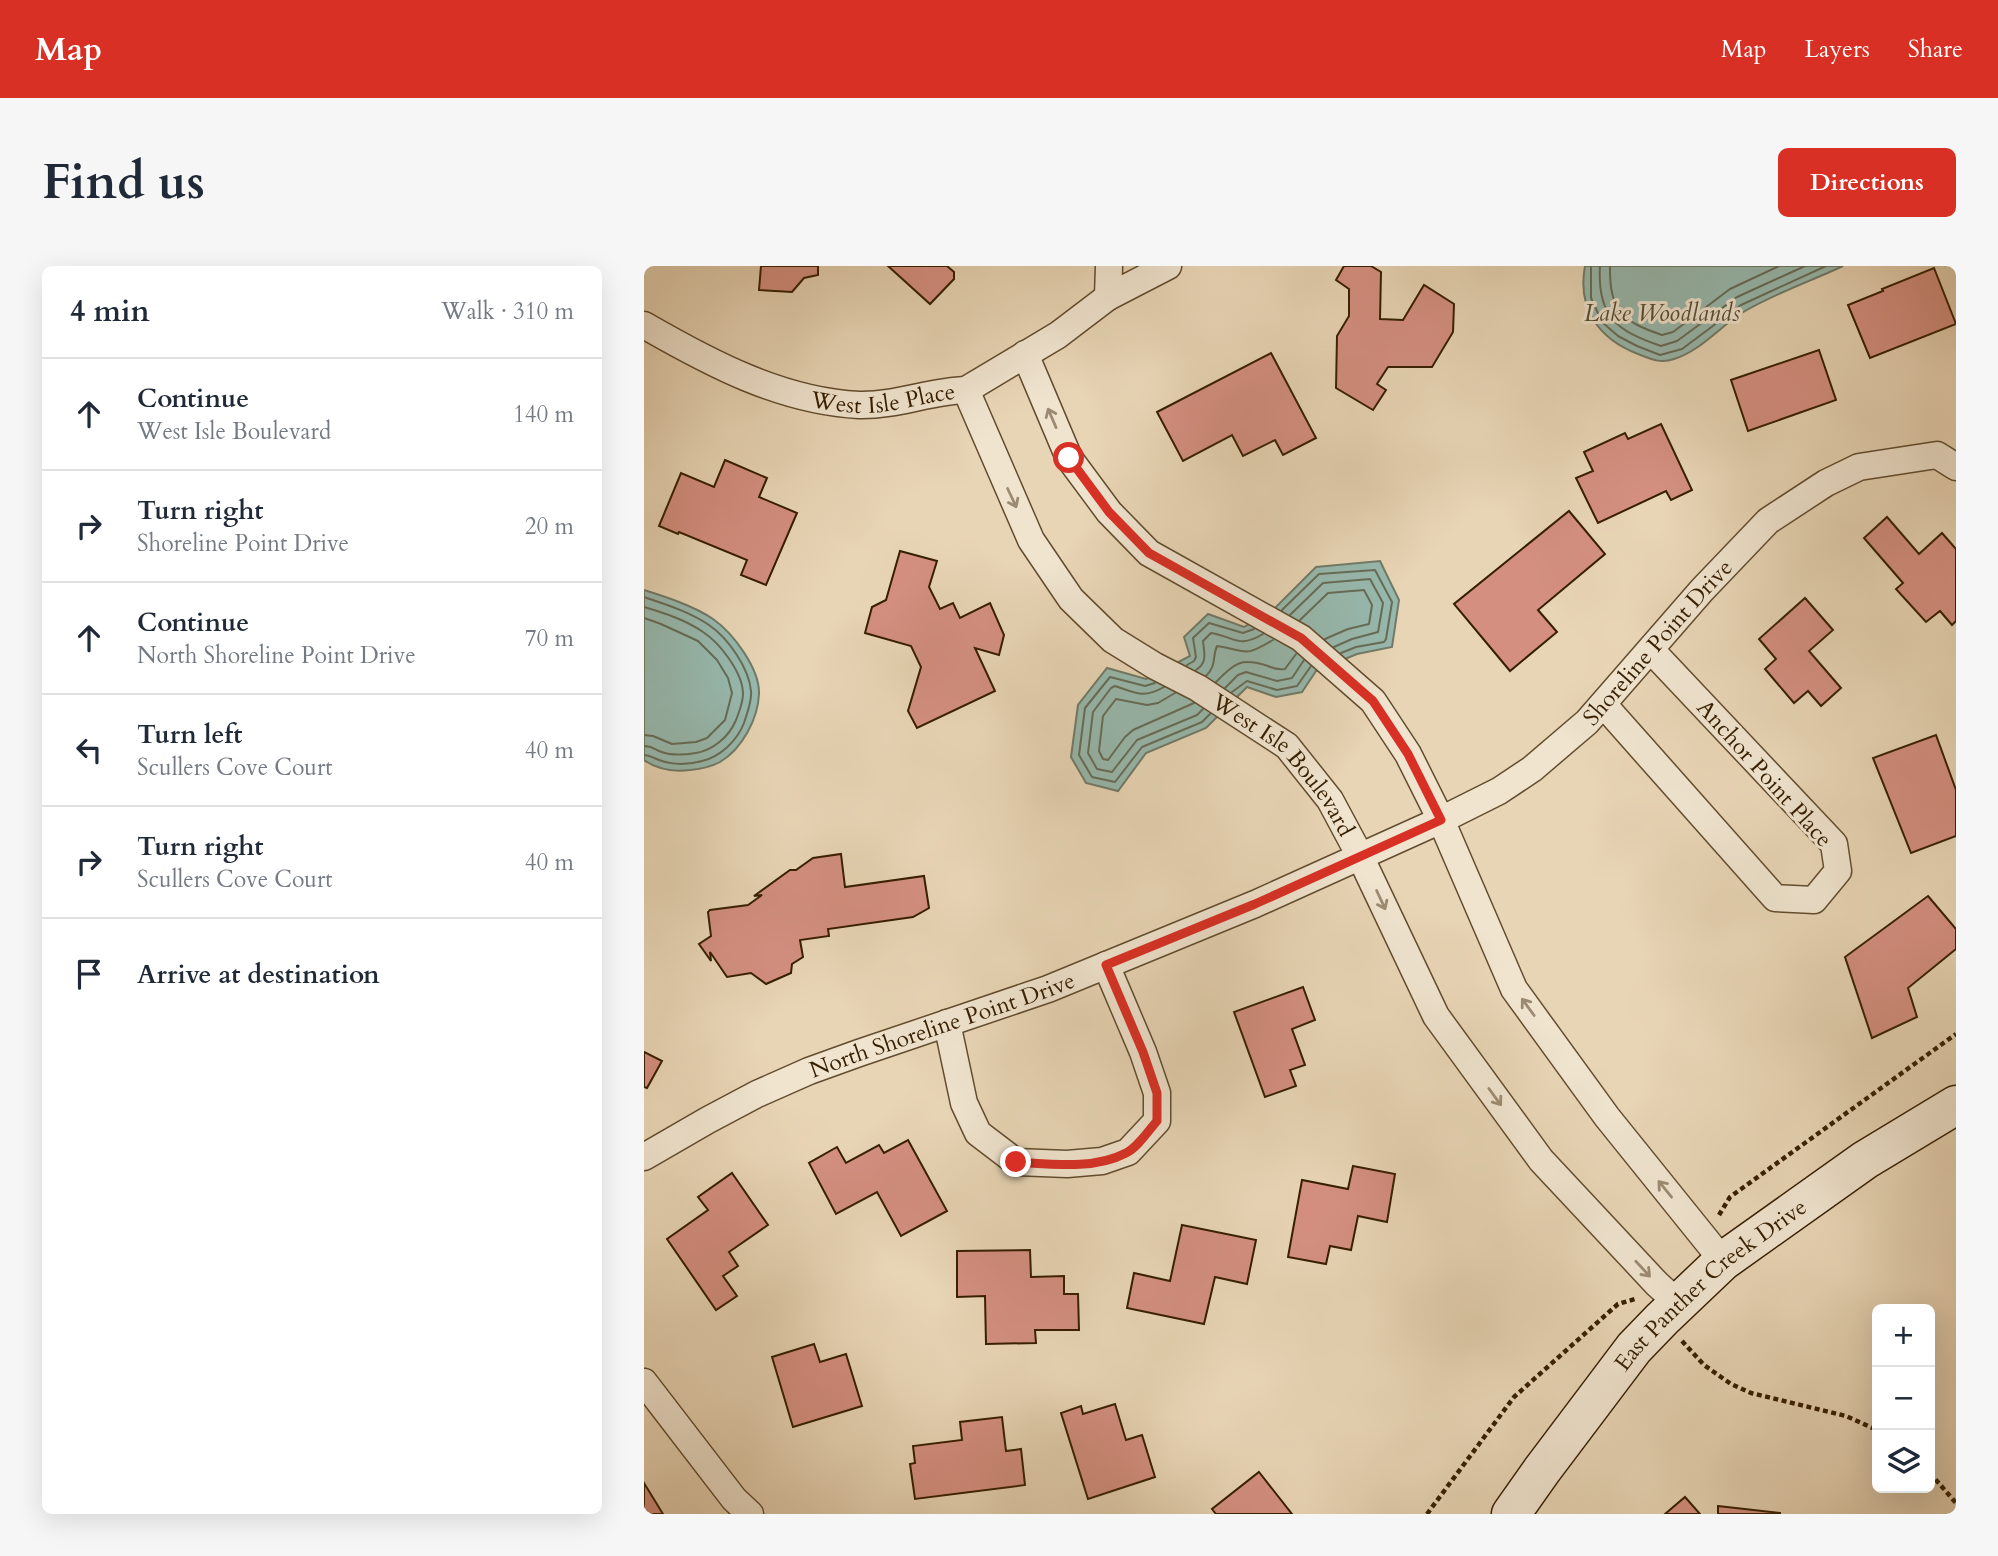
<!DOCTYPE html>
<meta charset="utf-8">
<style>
:root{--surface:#fff;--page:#f6f6f7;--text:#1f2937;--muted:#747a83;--line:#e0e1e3;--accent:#d93025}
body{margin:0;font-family:Cardo,serif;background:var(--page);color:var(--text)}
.controls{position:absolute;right:21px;bottom:21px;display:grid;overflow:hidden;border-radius:10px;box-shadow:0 7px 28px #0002}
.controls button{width:63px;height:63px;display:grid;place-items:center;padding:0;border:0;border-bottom:2px solid var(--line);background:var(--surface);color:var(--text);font:35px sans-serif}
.stop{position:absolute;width:21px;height:21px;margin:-16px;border:5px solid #d93025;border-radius:50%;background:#fff}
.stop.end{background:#d93025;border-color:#fff;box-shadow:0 2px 7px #0008}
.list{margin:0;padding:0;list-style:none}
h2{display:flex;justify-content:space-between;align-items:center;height:91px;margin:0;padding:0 28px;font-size:30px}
h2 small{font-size:23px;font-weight:400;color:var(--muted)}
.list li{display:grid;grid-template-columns:46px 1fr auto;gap:21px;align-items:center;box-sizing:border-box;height:112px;padding:0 28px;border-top:2px solid var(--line)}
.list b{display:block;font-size:26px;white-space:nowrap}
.list p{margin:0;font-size:23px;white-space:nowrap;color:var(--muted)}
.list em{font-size:23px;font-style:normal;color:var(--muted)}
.icon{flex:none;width:38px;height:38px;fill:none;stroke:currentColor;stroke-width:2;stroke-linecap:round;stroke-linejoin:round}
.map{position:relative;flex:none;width:1312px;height:1248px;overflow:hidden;border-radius:10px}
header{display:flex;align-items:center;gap:42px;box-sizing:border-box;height:98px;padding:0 35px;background:var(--accent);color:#fff}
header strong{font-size:33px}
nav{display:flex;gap:38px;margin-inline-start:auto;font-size:24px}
.intro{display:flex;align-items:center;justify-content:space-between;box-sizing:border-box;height:168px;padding:0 42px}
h1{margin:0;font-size:49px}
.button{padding:18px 32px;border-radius:10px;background:var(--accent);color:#fff;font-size:24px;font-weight:700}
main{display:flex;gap:42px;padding:0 42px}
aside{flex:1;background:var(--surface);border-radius:10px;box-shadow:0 7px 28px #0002}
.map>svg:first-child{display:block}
.water{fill:#97b9ae;stroke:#707b68;stroke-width:2}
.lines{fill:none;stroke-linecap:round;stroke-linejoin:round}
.shore{stroke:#666c57;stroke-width:2}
.building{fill:#d48f80;stroke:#361e00;stroke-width:2}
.street-casing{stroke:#624c2d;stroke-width:29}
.secondary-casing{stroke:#361e00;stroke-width:41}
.path{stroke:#361e00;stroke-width:4.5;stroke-dasharray:5 3.5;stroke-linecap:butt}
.street{stroke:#f0e4cf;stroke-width:26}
.secondary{stroke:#f0e4cf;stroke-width:38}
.oneway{stroke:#9c8b72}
.route{stroke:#d93025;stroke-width:9}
.labels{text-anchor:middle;stroke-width:6;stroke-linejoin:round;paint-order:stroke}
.street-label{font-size:23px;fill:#361e00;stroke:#f0e4cf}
.water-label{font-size:24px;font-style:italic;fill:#534c34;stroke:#f0e4cf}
</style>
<header>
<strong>Map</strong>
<nav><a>Map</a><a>Layers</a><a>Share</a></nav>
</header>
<div class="intro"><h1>Find us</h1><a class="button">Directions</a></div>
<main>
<aside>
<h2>4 min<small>Walk · 310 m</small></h2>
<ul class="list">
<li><svg class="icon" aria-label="ahead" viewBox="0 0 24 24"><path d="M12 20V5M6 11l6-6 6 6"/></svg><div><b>Continue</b><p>West Isle Boulevard</p></div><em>140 m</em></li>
<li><svg class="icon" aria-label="right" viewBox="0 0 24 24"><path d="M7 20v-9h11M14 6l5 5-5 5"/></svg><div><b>Turn right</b><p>Shoreline Point Drive</p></div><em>20 m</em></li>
<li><svg class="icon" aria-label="ahead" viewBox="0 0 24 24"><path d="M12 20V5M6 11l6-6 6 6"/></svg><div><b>Continue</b><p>North Shoreline Point Drive</p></div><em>70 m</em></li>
<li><svg class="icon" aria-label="left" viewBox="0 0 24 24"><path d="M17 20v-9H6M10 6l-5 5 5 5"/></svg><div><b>Turn left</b><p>Scullers Cove Court</p></div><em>40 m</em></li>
<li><svg class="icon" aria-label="right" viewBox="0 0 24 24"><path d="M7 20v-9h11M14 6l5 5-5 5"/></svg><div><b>Turn right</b><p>Scullers Cove Court</p></div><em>40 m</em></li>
<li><svg class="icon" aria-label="arrive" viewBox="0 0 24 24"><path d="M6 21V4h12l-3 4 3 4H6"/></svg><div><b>Arrive at destination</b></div></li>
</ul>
</aside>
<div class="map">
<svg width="1312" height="1248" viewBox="0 0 1312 1248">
<rect width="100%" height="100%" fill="#e8d5b5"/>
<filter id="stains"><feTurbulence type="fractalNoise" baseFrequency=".00286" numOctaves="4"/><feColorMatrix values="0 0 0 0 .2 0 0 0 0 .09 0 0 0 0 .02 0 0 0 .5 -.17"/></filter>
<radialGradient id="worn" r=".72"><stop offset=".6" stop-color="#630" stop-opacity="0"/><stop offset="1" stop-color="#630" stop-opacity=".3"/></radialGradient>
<g class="water">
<path d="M941 0H1199C1167 15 1132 27 1101 45 1077 59 1057 85 1030 93 1016 98 1007 93 994 88 955 73 933 43 941 0Z"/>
<polygon points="736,295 755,334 748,381 713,388 672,405 658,426 632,431 603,421 562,462 502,487 474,525 442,517 427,491 434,439 463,402 502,413 546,390 540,371 564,348 600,361 631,342 672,301"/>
<path d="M0 324C22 331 50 340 69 353 89 367 116 403 115 428 114 453 98 483 76 496 67 501 56 503 46 504 29 506 14 504 0 494Z"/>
</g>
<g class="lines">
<g class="shore">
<polyline points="947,0 947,32 958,56 974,70 993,80 1016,89 1038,83 1097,39 1182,0"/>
<path d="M956 0C953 50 972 65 1017 80L1033 75 1093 31 1161 0"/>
<path d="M966 0C965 44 977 55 1018 69L1029 66 1086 23 1135 0"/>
<path d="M0 331C21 338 46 346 65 359 84 372 105 402 107 425 108 436 103 447 100 457 93 475 76 491 58 495 44 499 28 499 15 494 9 492 6 489 0 489"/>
<path d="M0 341C20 347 42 354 59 366 76 377 99 407 99 428 99 437 95 446 92 454 85 471 69 484 52 487 40 489 26 490 15 485 9 482 7 480 0 480"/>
<polyline points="638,344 675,308 731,304 748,336 742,373 740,376 712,381 697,387"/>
<polyline points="646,349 679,317 726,313 739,337 734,366 708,373 690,381"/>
<polyline points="0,352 17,358 54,375 73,394 84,412 88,427 81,454 63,472 52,476 28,478 9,470 0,469"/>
<polyline points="656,354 684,327 720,324 728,339 725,358 704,363 681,373"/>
<polyline points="543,399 550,395 552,391 549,372 565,357 599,367 610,363"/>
<path d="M552 404C564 396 560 387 559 375L567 367C592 371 594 383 619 368"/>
<path d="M562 410C573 399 568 391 573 380 605 385 598 392 629 374"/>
<path d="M572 416C591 397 597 391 624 400 630 403 634 404 641 403L652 388"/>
<polyline points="511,417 501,420 466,411 441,442 435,489 448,511 471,516 498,481 558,456 566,448"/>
<path d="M520 421C499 433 492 427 471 420L467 422 449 446 444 487 453 503 468 506 493 474 553 449 559 443"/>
<polyline points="581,422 594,409 602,406 633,415 648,412 660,394"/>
<polyline points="588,426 603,415 633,424 653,420 667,400"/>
<polyline points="531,427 514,437 503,439 472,433 459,450 455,485 459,493 464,494 481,471 489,464 550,437"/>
</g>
</g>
<g class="building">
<polygon points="117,0 174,0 174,9 160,12 148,26 115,24"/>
<polygon points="244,0 303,0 310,6 310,13 286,38"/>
<polygon points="700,0 727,0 737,6 736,53 759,54 780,19 810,38 809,66 788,101 744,101 733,118 742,124 729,144 692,122 693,70 705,50 705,23 692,14"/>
<polygon points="1290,2 1312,58 1226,92 1204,39 1239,25 1238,23"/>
<polygon points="1175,84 1192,134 1104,165 1087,114"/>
<polygon points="627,87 672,172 639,189 631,174 599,190 588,169 539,195 513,146"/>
<polygon points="1017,158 1048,224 1027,234 1022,225 954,257 932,212 949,205 940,186 981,167 984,173"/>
<polygon points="81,194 123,212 115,231 153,247 122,319 97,309 103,294 35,266 34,268 15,260 37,207 70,221"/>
<polygon points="925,245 961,288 894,344 913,366 866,405 810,338"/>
<polygon points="1243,251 1275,288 1298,267 1312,283 1312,355 1308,359 1296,345 1282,356 1252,323 1259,317 1220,272"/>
<polygon points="256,285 293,295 285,321 296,343 309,337 316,352 346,337 360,369 355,389 331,382 351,425 273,462 264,445 277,401 267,380 221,367 228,341 242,334"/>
<polygon points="1161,332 1189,364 1165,385 1197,422 1177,440 1164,425 1150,437 1121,403 1132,393 1115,373"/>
<polygon points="1292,469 1312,524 1312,570 1267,587 1229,492"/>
<polygon points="197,588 201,621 280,610 285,642 269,651 184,663 185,670 156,674 159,691 148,698 147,707 122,718 107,707 83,711 66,686 67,695 55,678 67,670 64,646 66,644 104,639 118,629 110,630 146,604 152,604 169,592"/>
<polygon points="1284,630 1312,663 1312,683 1264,722 1273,751 1228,772 1201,691"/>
<polygon points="659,721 671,754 648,763 661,799 646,804 652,820 621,831 590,746"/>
<polygon points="0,786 18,795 3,822 0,821"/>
<polygon points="264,874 303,945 257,970 233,926 192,948 165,897 193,881 202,897 235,879 240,887"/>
<polygon points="709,900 751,908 743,956 714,950 707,984 686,980 682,998 644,991 658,914 704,923"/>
<polygon points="88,907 124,959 85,986 94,1000 79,1010 93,1030 72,1044 23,973 64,944 54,931"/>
<polygon points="538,959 612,974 603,1018 571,1011 560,1058 483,1042 490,1007 526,1015"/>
<polygon points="386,984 387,1011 420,1010 420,1028 434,1028 435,1064 391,1064 392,1077 342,1078 341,1030 313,1031 313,985"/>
<polygon points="170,1078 176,1096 202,1088 218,1140 149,1161 128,1091"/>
<polygon points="471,1138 482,1174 498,1169 511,1211 444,1233 417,1147 437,1140 439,1148"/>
<polygon points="358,1151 362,1185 377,1183 381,1219 271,1233 266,1198 271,1197 269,1180 318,1174 316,1156"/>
<polygon points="615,1206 648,1248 572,1248 568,1243"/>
<polygon points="0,1217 19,1248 0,1248"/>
<polygon points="1041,1231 1056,1248 1021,1248"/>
<polygon points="1074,1240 1136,1247 1136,1248 1074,1248"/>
</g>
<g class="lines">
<defs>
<g id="street">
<polyline points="465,0 464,31 524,0"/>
<path id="s1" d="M0 59C66 97 137 135 215 139 252 140 286 125 322 124L414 69 464 31"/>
<polyline points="381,88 425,192 465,246 505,287 657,372 729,435 764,488 797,554 870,723 963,851 1079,995"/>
<path id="s2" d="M322 124 387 274 427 333 469 374 511 400 554 422 643 480 686 534 716 590 792 750 897 894 1013 1018 1034 1037"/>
<polyline points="959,438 1131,632 1170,634 1194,605 1190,578 1007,384"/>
<polyline points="303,757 320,837 334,867 372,896 423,898 458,895 484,886 513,855 513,827 499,786 462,699"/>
<path id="s3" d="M0 891 64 854 113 828 165 805 215 787 404 723 611 638 797 554 855 525 888 503 943 456 1058 324 1124 255 1182 217 1215 201 1293 189 1312 201"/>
<polyline points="0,1116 90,1233 106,1248"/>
</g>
<g id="secondary">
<path id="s4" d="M867 1248 898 1204 990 1082 1018 1053 1079 995 1221 894 1312 839"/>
</g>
</defs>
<use href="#street" class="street-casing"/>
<use href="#secondary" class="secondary-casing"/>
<g class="path">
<polyline points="1075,949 1086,931 1312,768"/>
<polyline points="1038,1075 1060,1099 1087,1118 1107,1127 1202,1150 1233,1164"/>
<polyline points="1286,1207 1312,1237"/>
<polyline points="783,1248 870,1131 974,1038 991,1033"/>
</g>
<use href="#street" class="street"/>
<use href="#secondary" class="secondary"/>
</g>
<defs><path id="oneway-shaft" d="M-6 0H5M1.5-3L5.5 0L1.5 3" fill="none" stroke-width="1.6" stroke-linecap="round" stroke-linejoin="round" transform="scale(1.75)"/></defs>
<g class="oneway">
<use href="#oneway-shaft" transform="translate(408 152) rotate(-113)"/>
<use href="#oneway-shaft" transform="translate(368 232) rotate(65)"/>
<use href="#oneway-shaft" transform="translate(737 634) rotate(65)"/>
<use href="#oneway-shaft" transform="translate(884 741) rotate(-126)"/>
<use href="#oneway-shaft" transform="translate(851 831) rotate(54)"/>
<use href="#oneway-shaft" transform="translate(1021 923) rotate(-129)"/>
<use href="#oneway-shaft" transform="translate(999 1003) rotate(47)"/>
</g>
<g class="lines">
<path class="route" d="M372 896C407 898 450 904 482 887 494 881 504 865 513 855V827L499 786 462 699 611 638 797 554 764 488 729 435 657 372 505 287 465 246 425 192"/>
</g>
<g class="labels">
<g class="street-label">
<text dy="8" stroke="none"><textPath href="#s1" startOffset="256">West Isle Place</textPath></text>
<text dy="8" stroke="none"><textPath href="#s3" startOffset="1150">Shoreline Point Drive</textPath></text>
<text dy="8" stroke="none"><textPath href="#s2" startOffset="508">West Isle Boulevard</textPath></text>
<text transform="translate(1121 507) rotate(48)" y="8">Anchor Point Place</text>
<text dy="8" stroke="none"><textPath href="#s3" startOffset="327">North Shoreline Point Drive</textPath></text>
<text dy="8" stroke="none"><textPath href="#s4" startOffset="306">East Panther Creek Drive</textPath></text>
</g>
<g class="water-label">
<text x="1018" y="55">Lake Woodlands</text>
</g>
</g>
<rect width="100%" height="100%" filter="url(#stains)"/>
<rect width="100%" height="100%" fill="url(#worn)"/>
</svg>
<div class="controls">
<button>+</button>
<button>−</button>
<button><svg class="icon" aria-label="layers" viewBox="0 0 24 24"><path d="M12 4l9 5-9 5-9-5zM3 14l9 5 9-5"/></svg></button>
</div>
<div class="stop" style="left:425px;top:192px"></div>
<div class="stop end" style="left:372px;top:896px"></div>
</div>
</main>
